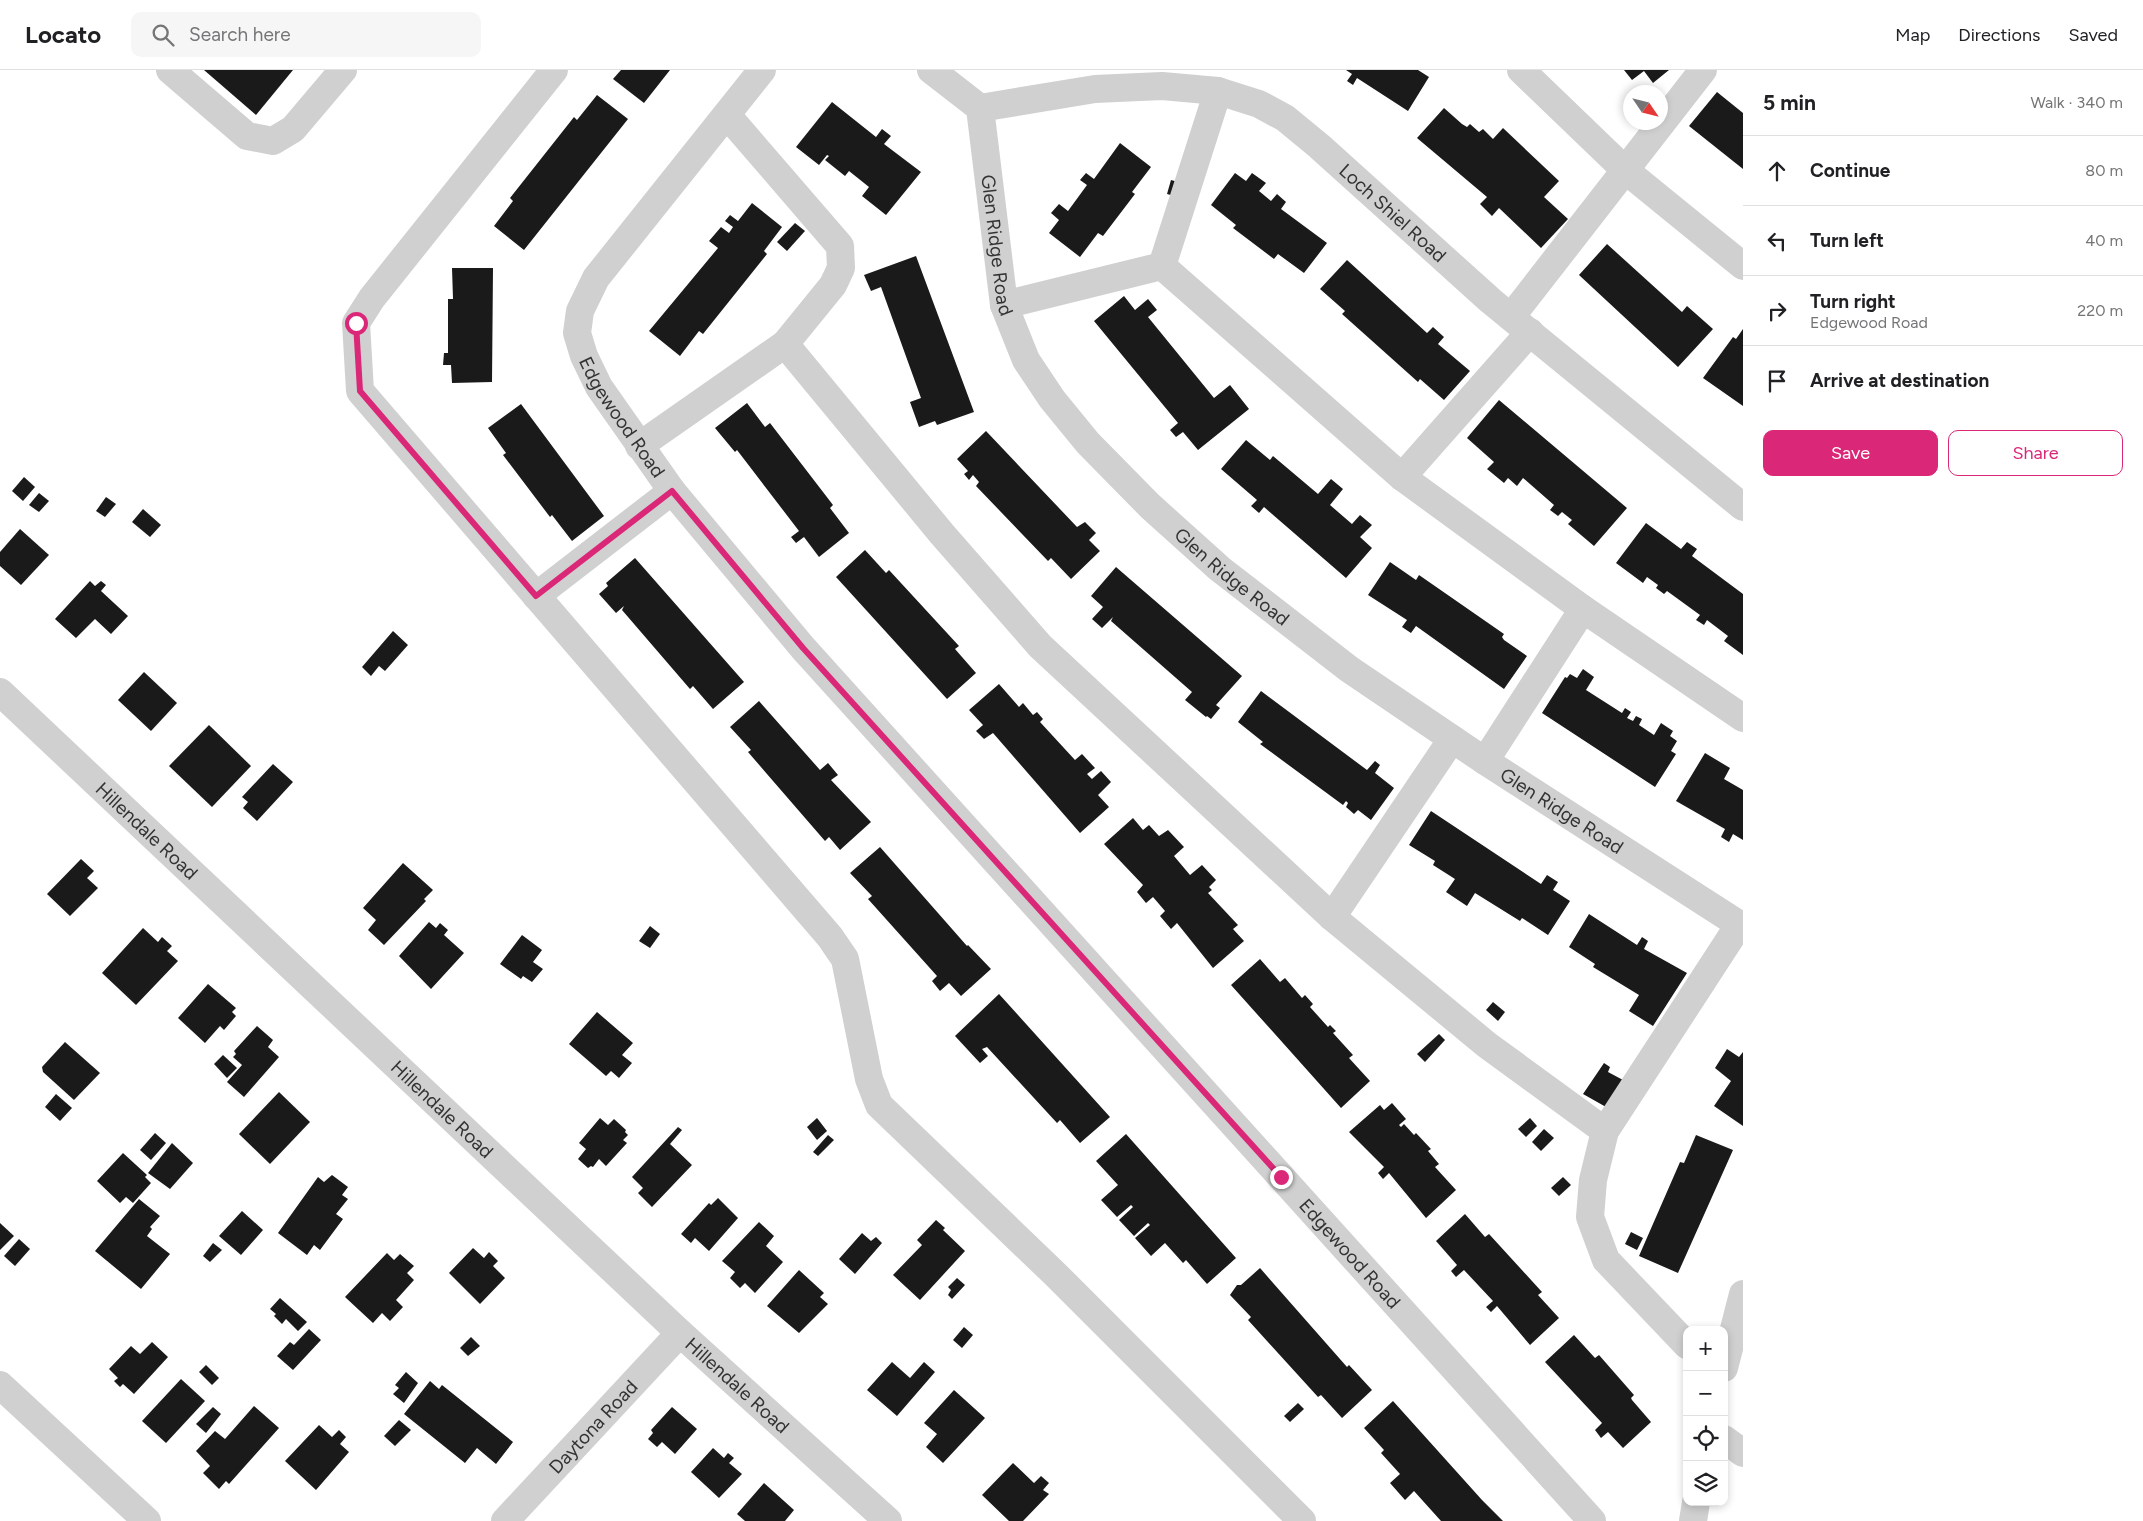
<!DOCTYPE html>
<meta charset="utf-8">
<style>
:root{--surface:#fff;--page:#f6f6f6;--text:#202124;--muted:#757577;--line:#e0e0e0;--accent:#db2777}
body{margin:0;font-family:Figtree,sans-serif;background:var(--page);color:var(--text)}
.controls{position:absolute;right:15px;bottom:15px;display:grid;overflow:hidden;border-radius:10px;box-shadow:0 2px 8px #0003}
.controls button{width:45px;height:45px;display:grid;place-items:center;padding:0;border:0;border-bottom:1px solid var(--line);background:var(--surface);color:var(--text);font:25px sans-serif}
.compass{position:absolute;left:1623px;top:15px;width:45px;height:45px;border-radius:50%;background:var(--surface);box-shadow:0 2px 8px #0003;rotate:125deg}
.stop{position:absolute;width:15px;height:15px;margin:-11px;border:4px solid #db2777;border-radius:50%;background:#fff}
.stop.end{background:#db2777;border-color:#fff;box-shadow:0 1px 5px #0008}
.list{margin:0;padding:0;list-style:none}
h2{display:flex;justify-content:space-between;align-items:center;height:65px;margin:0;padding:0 20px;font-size:21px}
h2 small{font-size:16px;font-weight:400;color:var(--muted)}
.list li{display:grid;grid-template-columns:32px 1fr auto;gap:15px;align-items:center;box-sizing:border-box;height:70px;padding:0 20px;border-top:1px solid var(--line)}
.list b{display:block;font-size:19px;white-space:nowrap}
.list p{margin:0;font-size:16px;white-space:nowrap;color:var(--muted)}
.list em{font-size:16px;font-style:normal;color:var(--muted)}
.actions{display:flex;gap:10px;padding:15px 20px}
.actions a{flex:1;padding:11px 0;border:1px solid var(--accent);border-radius:10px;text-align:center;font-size:18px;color:var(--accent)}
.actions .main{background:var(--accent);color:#fff}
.icon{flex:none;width:28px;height:28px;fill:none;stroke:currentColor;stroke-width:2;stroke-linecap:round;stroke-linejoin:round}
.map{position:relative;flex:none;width:1743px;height:1451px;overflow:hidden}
header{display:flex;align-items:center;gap:30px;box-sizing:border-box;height:70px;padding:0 25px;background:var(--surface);border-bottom:1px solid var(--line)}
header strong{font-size:24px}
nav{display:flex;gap:28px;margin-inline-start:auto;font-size:18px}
.search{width:350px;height:45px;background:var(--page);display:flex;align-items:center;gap:12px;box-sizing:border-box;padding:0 18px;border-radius:10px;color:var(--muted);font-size:19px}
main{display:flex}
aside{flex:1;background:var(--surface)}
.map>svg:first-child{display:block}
.building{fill:#1a1a1a}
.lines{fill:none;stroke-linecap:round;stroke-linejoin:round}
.minor{stroke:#d0d0d0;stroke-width:28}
.route{stroke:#db2777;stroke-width:6}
.labels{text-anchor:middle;stroke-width:5;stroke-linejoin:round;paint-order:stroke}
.street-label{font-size:19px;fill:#333;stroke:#fff}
</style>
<header>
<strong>Locato</strong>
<div class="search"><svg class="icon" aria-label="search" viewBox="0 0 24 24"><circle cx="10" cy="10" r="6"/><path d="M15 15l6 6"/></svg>Search here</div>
<nav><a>Map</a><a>Directions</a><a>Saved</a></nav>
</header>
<main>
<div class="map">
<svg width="1743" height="1451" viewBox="0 0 1743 1451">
<rect width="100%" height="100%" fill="#fff"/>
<g class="building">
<polygon points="204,0 293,0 256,45"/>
<polygon points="621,0 670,0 644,33 613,9"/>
<polygon points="1346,0 1418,0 1429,7 1408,41 1357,8 1353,15 1347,11 1352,4"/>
<polygon points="1624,0 1669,0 1653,13 1644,1 1632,10"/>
<polygon points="1717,22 1743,43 1743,99 1689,56"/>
<polygon points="597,25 628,49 524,180 494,156 513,131 510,128 574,47 577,50"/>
<polygon points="832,32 876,67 882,59 891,66 884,74 921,102 886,145 862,126 869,117 849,101 845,106 825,90 829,86 827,85 819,95 796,77"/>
<polygon points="1444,38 1462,54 1467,57 1470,54 1479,62 1483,59 1493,69 1503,58 1559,111 1544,127 1568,149 1541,178 1499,138 1492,146 1480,134 1487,127 1417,68"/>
<polygon points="1120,73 1151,97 1132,122 1135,124 1103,166 1098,163 1080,187 1049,163 1059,150 1051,143 1059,134 1068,141 1087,115 1080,110 1086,103 1094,109"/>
<polygon points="1235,103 1246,111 1252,103 1266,113 1259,121 1271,131 1277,124 1286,132 1281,139 1327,173 1304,203 1278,184 1274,189 1233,158 1236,155 1211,135"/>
<polygon points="1171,110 1182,113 1178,127 1167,124"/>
<polygon points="752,133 782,157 764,181 767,184 703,264 699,261 680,286 649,261 718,178 709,171 721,157 729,163 733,157 725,151 730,145 738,151"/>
<polygon points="795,153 805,161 787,181 777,172"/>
<polygon points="1607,174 1682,242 1687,236 1713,259 1678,297 1579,205"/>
<polygon points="916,186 974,342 937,355 935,351 919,357 910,332 921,328 881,217 871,221 864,205"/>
<polygon points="1347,190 1427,263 1433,257 1444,267 1438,274 1470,301 1444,330 1420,309 1418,312 1342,244 1345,241 1320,219"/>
<polygon points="452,198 493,198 492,312 452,313 451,295 443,295 444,283 448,283 448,229 453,229"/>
<polygon points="1124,226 1135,240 1148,229 1157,240 1148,247 1214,328 1230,315 1249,339 1198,380 1183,362 1176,367 1170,360 1178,353 1094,251"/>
<polygon points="1743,259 1743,336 1703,308 1733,267 1736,269"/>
<polygon points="1499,330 1627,438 1594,476 1568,454 1572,450 1562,442 1558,446 1550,440 1554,435 1523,408 1517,416 1508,408 1504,413 1487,399 1494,392 1467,368"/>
<polygon points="747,333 765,357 770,353 833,435 830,438 849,463 819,487 804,467 796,473 791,467 799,461 737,380 735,382 715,358"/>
<polygon points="521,334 604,446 572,471 552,445 550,447 503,385 506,383 488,358"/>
<polygon points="986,361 1077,457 1085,452 1096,463 1089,470 1100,481 1071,509 1051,488 1048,491 976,416 979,412 973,405 969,410 964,404 968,401 957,389"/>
<polygon points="1246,370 1270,390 1273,386 1318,424 1331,409 1343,419 1330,435 1352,454 1360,445 1372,455 1360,467 1372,478 1346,508 1264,437 1259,443 1251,436 1257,430 1221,399"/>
<polygon points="24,407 35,417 23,431 12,421"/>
<polygon points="39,423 49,431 39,442 29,435"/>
<polygon points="106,427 116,434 105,447 96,441"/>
<polygon points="143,439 161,455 150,467 132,452"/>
<polygon points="1646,453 1681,479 1687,472 1697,479 1692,486 1743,524 1743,585 1724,571 1728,566 1707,550 1704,555 1696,550 1700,545 1667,521 1664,524 1656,518 1658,515 1647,507 1643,513 1616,493"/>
<polygon points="20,459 49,485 21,515 0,496 0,482"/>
<polygon points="865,480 886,503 889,500 959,576 955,579 976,603 947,629 836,507"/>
<polygon points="635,488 744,612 713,639 693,616 690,619 622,540 624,536 616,543 599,524 608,516 606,513"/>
<polygon points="1390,492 1416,510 1419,505 1504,564 1502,567 1504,570 1527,586 1504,619 1416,556 1411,563 1402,557 1407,550 1368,525"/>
<polygon points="1116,497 1242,606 1216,635 1220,638 1211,649 1207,646 1206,647 1185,630 1192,622 1111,551 1113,547 1102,558 1092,549 1103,537 1091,526"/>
<polygon points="90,511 95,516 101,511 106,515 101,521 128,546 111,564 95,549 76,568 55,549"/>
<polygon points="393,561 408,575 385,601 379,596 371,606 362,597"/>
<polygon points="1583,599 1594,607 1586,620 1622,643 1625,638 1631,642 1627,648 1633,651 1636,646 1642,649 1639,655 1654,665 1661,653 1673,661 1670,666 1677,671 1671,681 1676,684 1655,717 1542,643 1565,607 1567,608 1570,604 1577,608"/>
<polygon points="144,602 177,633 151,661 118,630"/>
<polygon points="999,614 1019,637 1023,633 1033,645 1037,642 1043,649 1040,652 1075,690 1082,684 1095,698 1087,704 1092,709 1101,701 1111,712 1098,725 1109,737 1080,763 993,663 984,669 976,661 983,655 969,640"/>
<polygon points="1261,621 1367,700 1375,691 1380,695 1375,703 1394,718 1371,750 1358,740 1354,744 1346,737 1348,733 1346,731 1343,735 1260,674 1263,672 1238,652"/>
<polygon points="759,631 820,700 828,693 838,705 831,710 871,752 840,780 829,767 825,771 748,682 751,680 730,657"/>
<polygon points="209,655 251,696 212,737 169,696"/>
<polygon points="1705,683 1730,698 1724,709 1743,720 1743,770 1733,764 1729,772 1721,767 1725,759 1676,731"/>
<polygon points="273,694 293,712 257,751 243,738 248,732 242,727"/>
<polygon points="1431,741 1541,814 1547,805 1558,812 1553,820 1570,831 1548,865 1522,848 1520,851 1475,823 1467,836 1446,822 1455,809 1433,795 1435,791 1409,775"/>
<polygon points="1133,748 1143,760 1149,755 1159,766 1168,760 1184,777 1174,786 1190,805 1202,795 1216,810 1209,817 1212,820 1208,823 1238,855 1233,859 1244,871 1213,898 1177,853 1171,859 1160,846 1165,841 1153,827 1146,833 1137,822 1143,815 1104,774"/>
<polygon points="880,777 967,876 968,875 991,899 961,926 949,913 940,921 932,911 937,906 868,829 872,826 850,803"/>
<polygon points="81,789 94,801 87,808 98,818 70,846 47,824"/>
<polygon points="403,793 433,820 424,829 426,831 384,875 368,860 376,850 363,838"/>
<polygon points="1589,844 1637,875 1642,867 1648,871 1644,879 1687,903 1653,956 1629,941 1639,925 1593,897 1595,894 1569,877"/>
<polygon points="429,852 436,858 440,853 448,860 444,865 464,883 431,919 399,886"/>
<polygon points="650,856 660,864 650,878 639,871"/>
<polygon points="143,858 158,872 162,867 172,876 167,881 178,891 136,935 102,903"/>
<polygon points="522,865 542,880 533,892 543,899 532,912 523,906 521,909 500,894"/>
<polygon points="1260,889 1280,912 1285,908 1302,928 1305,925 1313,934 1310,937 1328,957 1330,955 1336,961 1333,963 1353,985 1349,988 1370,1011 1341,1038 1231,915"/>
<polygon points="208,914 236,938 232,942 236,946 224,960 220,956 205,973 178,948"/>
<polygon points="999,924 1110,1047 1080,1073 1060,1050 1057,1053 987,977 982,979 988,986 980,993 955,966"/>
<polygon points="1493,932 1505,942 1498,951 1486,940"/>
<polygon points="597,942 633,973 622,985 632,993 619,1008 611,1001 606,1006 569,974"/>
<polygon points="257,956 273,970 268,977 279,987 244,1027 227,1012 242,995 233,987 236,984 234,981"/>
<polygon points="1439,964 1445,970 1425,992 1417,984"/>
<polygon points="65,972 100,1003 74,1030 43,1002 42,997"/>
<polygon points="1727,979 1739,987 1743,982 1743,1056 1714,1036 1731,1011 1715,998"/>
<polygon points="223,985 237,998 227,1008 214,994"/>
<polygon points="1604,993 1610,997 1608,1002 1623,1010 1606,1037 1583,1024"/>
<polygon points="279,1022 310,1052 270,1094 239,1064"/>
<polygon points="56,1024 72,1038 60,1051 45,1037"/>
<polygon points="1392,1033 1406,1049 1399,1055 1401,1057 1404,1054 1414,1065 1416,1063 1431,1079 1428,1081 1439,1094 1435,1097 1456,1120 1426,1148 1389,1103 1383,1109 1378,1103 1384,1097 1349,1062 1380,1035 1384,1040"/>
<polygon points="600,1048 608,1055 614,1049 626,1060 625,1062 628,1065 623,1070 627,1073 606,1096 599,1089 593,1097 591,1096 588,1098 578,1089 586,1079 579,1073"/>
<polygon points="817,1048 827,1061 817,1070 807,1057"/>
<polygon points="1530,1048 1537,1056 1526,1067 1518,1059"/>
<polygon points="678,1057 682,1060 670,1074 692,1095 652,1137 638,1123 643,1118 632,1107"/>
<polygon points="1544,1059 1554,1068 1541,1081 1532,1072"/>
<polygon points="155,1063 166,1073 151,1090 140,1080"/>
<polygon points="1126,1064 1236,1188 1207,1214 1186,1190 1183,1193 1165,1173 1151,1186 1135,1168 1150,1155 1148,1153 1134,1166 1119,1150 1133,1137 1131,1135 1117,1147 1101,1130 1118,1115 1096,1091"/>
<polygon points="828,1065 834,1070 818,1086 813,1082"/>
<polygon points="1696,1065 1733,1080 1678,1203 1639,1186 1680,1092 1684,1093"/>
<polygon points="172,1073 193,1093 170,1119 148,1103"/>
<polygon points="123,1083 147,1105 145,1107 151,1113 133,1133 126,1127 120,1133 97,1111"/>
<polygon points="332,1105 348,1117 342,1125 348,1129 336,1144 343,1149 320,1180 314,1175 307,1185 278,1163 318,1107 324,1112"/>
<polygon points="1563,1107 1571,1115 1559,1126 1551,1118"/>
<polygon points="718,1128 738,1148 709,1181 695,1168 691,1173 681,1164 709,1133 711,1135"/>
<polygon points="139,1129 160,1146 150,1157 152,1159 147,1166 170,1184 141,1219 95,1181"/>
<polygon points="242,1141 263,1160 241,1185 219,1166"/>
<polygon points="1465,1144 1485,1167 1489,1164 1542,1222 1538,1225 1559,1248 1530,1275 1497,1236 1491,1242 1486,1237 1493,1231 1464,1200 1456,1207 1451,1201 1457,1195 1436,1171"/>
<polygon points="936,1150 945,1158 943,1160 965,1181 920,1230 893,1205 922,1175 917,1170"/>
<polygon points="759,1152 774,1166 766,1176 783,1192 755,1223 745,1213 740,1218 730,1208 735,1202 722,1191"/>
<polygon points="0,1153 14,1166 0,1180"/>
<polygon points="1631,1162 1643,1168 1637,1180 1625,1174"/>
<polygon points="862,1163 871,1171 876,1167 882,1173 855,1204 839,1189"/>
<polygon points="19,1169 30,1179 15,1196 4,1186"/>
<polygon points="213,1173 222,1180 210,1192 203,1186"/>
<polygon points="473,1178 484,1188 489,1182 498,1191 493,1196 505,1208 480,1234 449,1203"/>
<polygon points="387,1183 394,1190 400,1184 414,1196 407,1203 414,1210 396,1230 403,1237 390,1251 382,1243 373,1253 345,1227"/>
<polygon points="1260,1198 1347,1297 1349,1295 1372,1320 1342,1348 1321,1325 1318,1327 1248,1250 1251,1247 1230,1225 1237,1215 1241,1215"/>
<polygon points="799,1200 824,1223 820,1227 828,1234 799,1263 767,1236"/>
<polygon points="957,1208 965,1215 952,1229 948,1225 951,1220 948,1217"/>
<polygon points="280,1228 307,1252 298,1261 286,1249 282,1254 274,1246 276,1244 270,1239"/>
<polygon points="964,1257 973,1265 962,1278 953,1270"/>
<polygon points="309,1259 321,1270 293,1300 277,1286 290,1272 294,1275"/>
<polygon points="1574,1265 1595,1288 1599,1285 1634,1325 1631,1328 1632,1330 1651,1352 1623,1378 1608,1362 1601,1368 1595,1360 1602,1353 1545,1292"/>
<polygon points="471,1267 480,1276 468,1286 460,1278"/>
<polygon points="152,1272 168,1287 134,1324 123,1314 120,1317 114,1311 118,1308 109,1299 131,1276 140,1284"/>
<polygon points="892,1292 910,1308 924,1292 935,1302 897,1346 867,1320"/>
<polygon points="206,1295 219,1308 212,1315 199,1302"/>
<polygon points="406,1302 418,1313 404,1333 393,1324 399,1318 395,1315"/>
<polygon points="181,1309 205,1331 166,1373 142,1351"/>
<polygon points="430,1311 439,1319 442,1315 513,1372 496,1394 477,1378 465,1393 404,1344"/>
<polygon points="954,1320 985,1348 943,1393 926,1377 937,1364 924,1353"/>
<polygon points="1393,1331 1482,1430 1503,1451 1441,1451 1414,1421 1405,1430 1390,1413 1400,1404 1381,1383 1384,1380 1364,1358"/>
<polygon points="1298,1333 1304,1339 1290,1352 1284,1346"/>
<polygon points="254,1336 279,1358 229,1414 226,1411 219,1419 203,1403 210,1396 196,1381 215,1361 225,1369"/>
<polygon points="213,1337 221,1344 206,1363 196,1354"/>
<polygon points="672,1337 697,1359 675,1384 662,1372 657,1377 648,1369 653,1363 651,1360"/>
<polygon points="399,1350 411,1360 395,1376 384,1366"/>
<polygon points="319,1355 332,1367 339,1360 346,1367 340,1374 349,1382 316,1420 285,1391"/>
<polygon points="713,1378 724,1388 728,1383 734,1388 729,1393 742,1404 719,1428 691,1402"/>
<polygon points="1013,1393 1034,1413 1041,1406 1049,1413 1043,1420 1049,1424 1023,1451 1009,1451 982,1425"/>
<polygon points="764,1413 794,1440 785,1451 745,1451 737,1444"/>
</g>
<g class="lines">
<g class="minor">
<polyline points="170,0 247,66 273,71 293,59 343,0"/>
<polyline points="554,0 372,228 356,253 360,321 830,867 845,889 869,1009 879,1035 1055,1204 1302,1451"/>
<path id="s1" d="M762 0 596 208 580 241 577 263 584 286 599 317 672 421 803 578 1592 1451"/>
<path id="s2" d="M931 0 980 38 1004 235 1026 290 1052 329 1088 373 1150 436 1220 499 1349 599 1485 691 1743 857"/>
<polyline points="1521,0 1625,100 1743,196"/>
<path id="s3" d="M980 38 1095 19 1162 16 1218 21 1259 34 1285 48 1319 76 1491 231 1743 437"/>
<polyline points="1162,196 1402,407 1583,539 1743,648"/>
<polyline points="1004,235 1162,196 1218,21"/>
<polyline points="1511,247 1703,0"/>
<polyline points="785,274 942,464 1040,576 1332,847 1487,975 1605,1061"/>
<polyline points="639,376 785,274 833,215 841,198 840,176 727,45"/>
<polyline points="1402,407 1530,262"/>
<polyline points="536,526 672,421"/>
<path id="s4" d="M0 622 680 1263 888 1451"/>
<polyline points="1485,691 1583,539"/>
<polyline points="1332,847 1452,669"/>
<polyline points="1687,1275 1606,1190 1590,1147 1593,1110 1605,1061 1739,855"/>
<polyline points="1724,1298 1743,1224"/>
<polyline points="0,1315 147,1451"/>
<polyline points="1724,1369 1743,1383"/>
<path id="s5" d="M505 1451 680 1263"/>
<polyline points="1693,1451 1696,1432"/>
</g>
</g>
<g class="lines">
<polyline class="route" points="356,253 360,321 536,526 672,421 803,578 1281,1107"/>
</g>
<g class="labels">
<g class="street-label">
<text dy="7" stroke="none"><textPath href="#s3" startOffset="456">Loch Shiel Road</textPath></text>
<text dy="7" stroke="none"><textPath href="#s2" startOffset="200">Glen Ridge Road</textPath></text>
<text dy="7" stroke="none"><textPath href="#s1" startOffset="421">Edgewood Road</textPath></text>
<text dy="7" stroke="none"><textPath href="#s2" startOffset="620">Glen Ridge Road</textPath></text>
<text dy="7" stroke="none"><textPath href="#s2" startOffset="1025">Glen Ridge Road</textPath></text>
<text dy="7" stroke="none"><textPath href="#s4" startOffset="202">Hillendale Road</textPath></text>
<text dy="7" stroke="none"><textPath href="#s4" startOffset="608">Hillendale Road</textPath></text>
<text dy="7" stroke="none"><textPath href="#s1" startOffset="1531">Edgewood Road</textPath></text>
<text dy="7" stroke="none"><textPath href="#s4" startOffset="1012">Hillendale Road</textPath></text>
<text dy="7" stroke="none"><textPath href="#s5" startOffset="129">Daytona Road</textPath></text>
</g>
</g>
</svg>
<div class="controls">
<button>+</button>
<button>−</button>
<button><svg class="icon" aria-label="locate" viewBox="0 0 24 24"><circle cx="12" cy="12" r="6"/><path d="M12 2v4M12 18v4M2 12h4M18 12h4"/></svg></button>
<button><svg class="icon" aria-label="layers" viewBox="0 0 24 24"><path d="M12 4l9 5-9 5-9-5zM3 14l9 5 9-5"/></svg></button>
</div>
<svg class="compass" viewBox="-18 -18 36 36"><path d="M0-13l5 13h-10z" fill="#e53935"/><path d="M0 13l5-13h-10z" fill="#757577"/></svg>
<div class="stop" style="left:356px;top:253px"></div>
<div class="stop end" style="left:1281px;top:1107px"></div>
</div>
<aside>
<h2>5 min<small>Walk · 340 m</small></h2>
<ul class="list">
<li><svg class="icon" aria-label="ahead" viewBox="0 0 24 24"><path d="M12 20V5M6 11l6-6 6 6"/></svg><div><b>Continue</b></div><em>80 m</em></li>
<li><svg class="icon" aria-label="left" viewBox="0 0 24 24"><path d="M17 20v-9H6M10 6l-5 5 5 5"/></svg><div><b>Turn left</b></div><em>40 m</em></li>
<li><svg class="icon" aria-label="right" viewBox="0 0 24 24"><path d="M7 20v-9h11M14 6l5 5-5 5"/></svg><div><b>Turn right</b><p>Edgewood Road</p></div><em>220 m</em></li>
<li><svg class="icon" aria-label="arrive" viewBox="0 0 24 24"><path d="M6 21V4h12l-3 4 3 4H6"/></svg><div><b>Arrive at destination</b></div></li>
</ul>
<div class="actions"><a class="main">Save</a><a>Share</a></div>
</aside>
</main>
